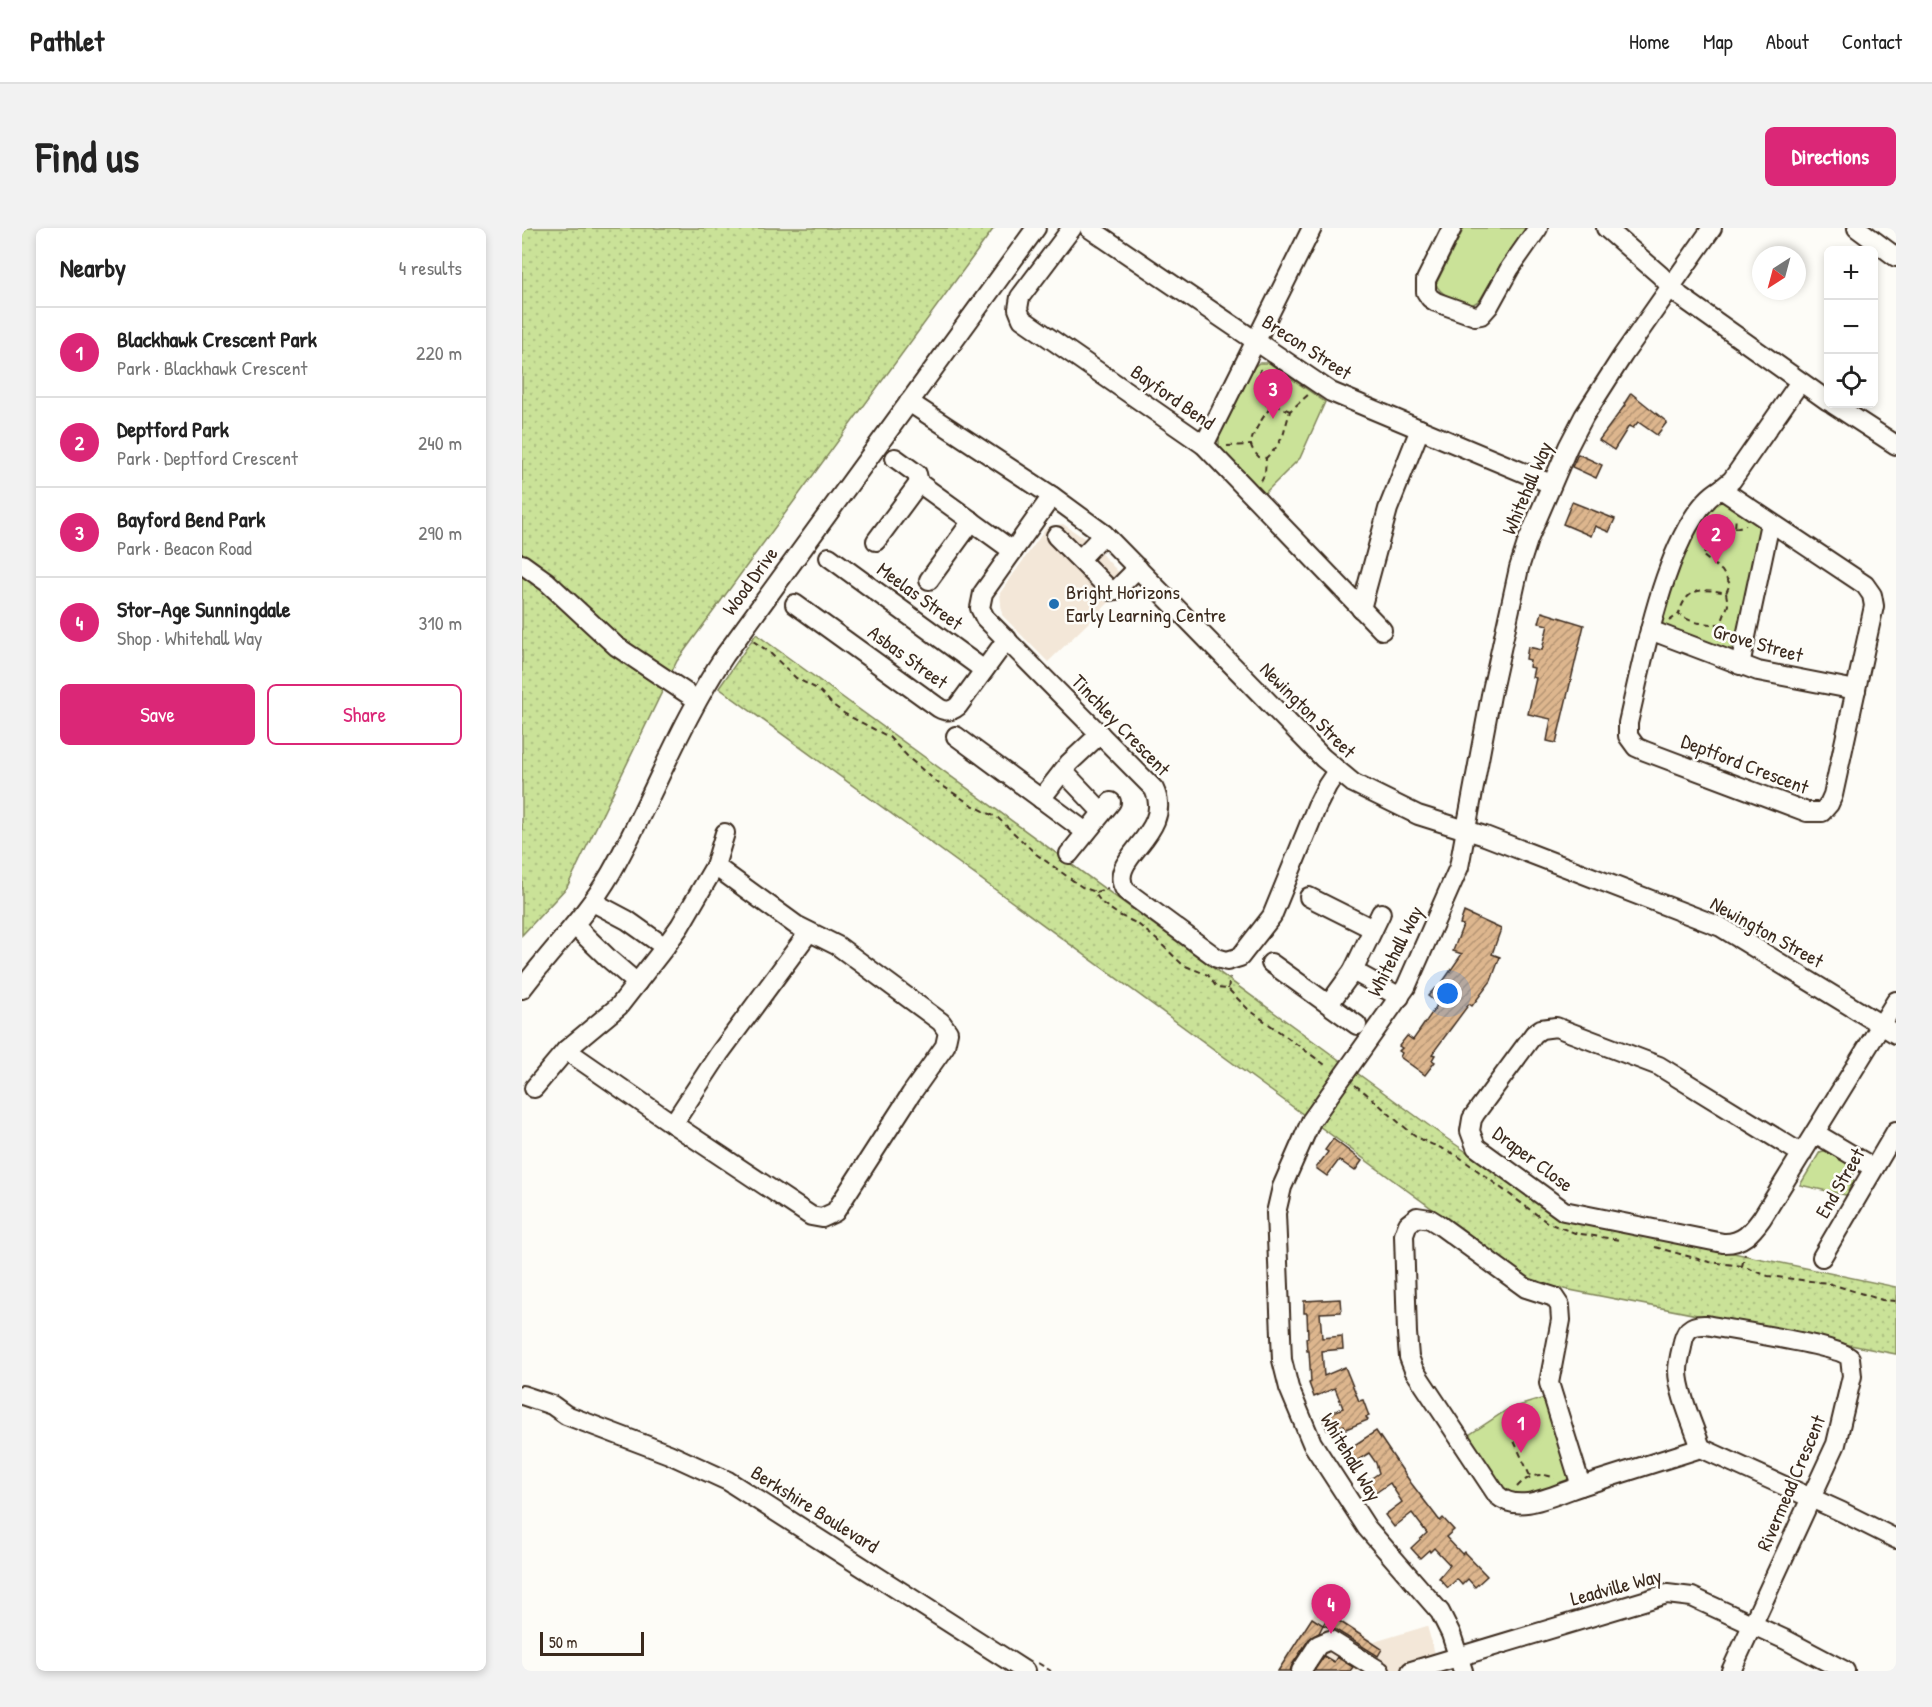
<!DOCTYPE html>
<meta charset="utf-8">
<style>
:root{--surface:#fff;--page:#f2f2f2;--text:#222;--muted:#767676;--line:#e0e0e0;--accent:#db2777}
body{margin:0;font-family:"Patrick Hand",sans-serif;background:var(--page);color:var(--text)}
.controls{position:absolute;right:18px;top:18px;display:grid;overflow:hidden;border-radius:9px;box-shadow:0 3px 9px #0003}
.controls button{width:54px;height:54px;display:grid;place-items:center;padding:0;border:0;border-bottom:2px solid var(--line);background:var(--surface);color:var(--text);font:30px sans-serif}
.compass{position:absolute;left:1230px;top:18px;width:54px;height:54px;border-radius:50%;background:var(--surface);box-shadow:0 3px 9px #0003;rotate:216deg}
.scale{position:absolute;left:18px;bottom:15px;width:104px;box-sizing:border-box;padding-left:6px;border:3px solid #3b2a1e;border-top:0;font-size:16px;line-height:21px;white-space:nowrap;color:#3b2a1e;-webkit-text-stroke:4px #fdfcf7;paint-order:stroke}
.you{position:absolute;left:926px;top:766px;width:21px;height:21px;margin:-15px;border:4px solid #fff;border-radius:50%;background:#1a73e8;box-shadow:0 0 0 9px #1a73e833}
.badge{display:grid;place-items:center;width:39px;height:39px;border-radius:50%;background:var(--accent);color:#fff;font-size:20px;font-weight:700}
.pin{position:absolute;translate:-50% -50px;filter:drop-shadow(0 2px 3px #0008)}
.pin::after{content:'';position:absolute;top:32px;width:21px;height:18px;background:inherit;clip-path:polygon(0 0,100% 0,50% 100%)}
.list{margin:0;padding:0;list-style:none}
h2{display:flex;justify-content:space-between;align-items:center;height:78px;margin:0;padding:0 24px;font-size:26px}
h2 small{font-size:20px;font-weight:400;color:var(--muted)}
.list li{display:grid;grid-template-columns:39px 1fr auto;gap:18px;align-items:center;box-sizing:border-box;height:90px;padding:0 24px;border-top:2px solid var(--line)}
.list b{display:block;font-size:22px;white-space:nowrap}
.list p{margin:0;font-size:20px;white-space:nowrap;color:var(--muted)}
.list em{font-size:20px;font-style:normal;color:var(--muted)}
.actions{display:flex;gap:12px;padding:18px 24px}
.actions a{flex:1;padding:14px 0;border:2px solid var(--accent);border-radius:9px;text-align:center;font-size:21px;color:var(--accent)}
.actions .main{background:var(--accent);color:#fff}
.icon{flex:none;width:33px;height:33px;fill:none;stroke:currentColor;stroke-width:2;stroke-linecap:round;stroke-linejoin:round}
.map{position:relative;flex:none;width:1374px;height:1443px;overflow:hidden;border-radius:9px}
header{display:flex;align-items:center;gap:36px;box-sizing:border-box;height:84px;padding:0 30px;background:var(--surface);border-bottom:2px solid var(--line)}
header strong{font-size:28px}
nav{display:flex;gap:33px;margin-inline-start:auto;font-size:21px}
.intro{display:flex;align-items:center;justify-content:space-between;box-sizing:border-box;height:144px;padding:0 36px}
h1{margin:0;font-size:42px}
.button{padding:15px 27px;border-radius:9px;background:var(--accent);color:#fff;font-size:21px;font-weight:700}
main{display:flex;gap:36px;padding:0 36px}
aside{flex:1;background:var(--surface);border-radius:9px;box-shadow:0 3px 9px #0003}
.map>svg:first-child{display:block}
.built{fill:#f3e7d8}
.grass{fill:url(#grass-dots);stroke:#82865b;stroke-width:1.5}
.park{fill:#cae298;stroke:#82865b;stroke-width:1.5}
.building{fill:url(#building-hatch);stroke:#3b2a1e;stroke-width:1.5}
.lines{fill:none;stroke-linecap:round;stroke-linejoin:round}
.minor-casing{stroke:#3b2a1e;stroke-width:22}
.path{stroke:#3b2a1e;stroke-width:2;stroke-dasharray:6 4.5;stroke-linecap:butt}
.minor{stroke:#fdfcf7;stroke-width:18}
.poi-dot{fill:#1f6fb2;stroke:#fdfcf7;stroke-width:2}
.labels{text-anchor:middle;stroke-width:5;stroke-linejoin:round;paint-order:stroke}
.street-label{font-size:20px;fill:#3b2a1e;stroke:#fdfcf7}
.poi-label{font-size:20px;fill:#3b2a1e;stroke:#fdfcf7;text-anchor:start}
</style>
<header>
<strong>Pathlet</strong>
<nav><a>Home</a><a>Map</a><a>About</a><a>Contact</a></nav>
</header>
<div class="intro"><h1>Find us</h1><a class="button">Directions</a></div>
<main>
<aside>
<h2>Nearby<small>4 results</small></h2>
<ul class="list">
<li><span class="badge">1</span><div><b>Blackhawk Crescent Park</b><p>Park · Blackhawk Crescent</p></div><em>220 m</em></li>
<li><span class="badge">2</span><div><b>Deptford Park</b><p>Park · Deptford Crescent</p></div><em>240 m</em></li>
<li><span class="badge">3</span><div><b>Bayford Bend Park</b><p>Park · Beacon Road</p></div><em>290 m</em></li>
<li><span class="badge">4</span><div><b>Stor-Age Sunningdale</b><p>Shop · Whitehall Way</p></div><em>310 m</em></li>
</ul>
<div class="actions"><a class="main">Save</a><a>Share</a></div>
</aside>
<div class="map">
<svg width="1374" height="1443" viewBox="0 0 1374 1443">
<defs>
<pattern id="grass-dots" width="8" height="8" patternUnits="userSpaceOnUse" patternTransform="scale(1.5)"><rect width="8" height="8" fill="#cae298"/><path d="M2 2h.1M6 6h.1" fill="none" stroke="#aec283" stroke-width="1.8" stroke-linecap="round"/></pattern>
<pattern id="building-hatch" width="6" height="6" patternUnits="userSpaceOnUse" patternTransform="scale(1.5)"><rect width="6" height="6" fill="#ddb68e"/><path d="M-1 1l2-2M0 6l6-6M5 7l2-2" fill="none" stroke="#b49473"/></pattern>
</defs>
<rect width="100%" height="100%" fill="#fdfcf7"/>
<filter id="ink" filterUnits="userSpaceOnUse"><feTurbulence type="fractalNoise" baseFrequency=".0167" numOctaves="2"/><feDisplacementMap in="SourceGraphic" scale="12" xChannelSelector="R" yChannelSelector="G"/><feConvolveMatrix kernelMatrix="1 2 1 2 8 2 1 2 1" color-interpolation-filters="sRGB"/></filter>
<g filter="url(#ink)">
<g class="built">
<polygon points="541,296 568,314 607,355 526,434 480,387 478,365 525,299"/>
<polygon points="797,1378 852,1414 905,1398 918,1443 755,1443"/>
</g>
<g class="grass">
<polygon points="0,0 472,0 155,433 45,659 0,707"/>
<polygon points="234,406 924,910 1031,983 1054,992 1374,1059 1374,1126 1012,1055 197,460"/>
</g>
<g class="park">
<path d="M942 0H1004L984 28 958 72 950 77C938 74 918 68 914 56Z"/>
<polygon points="737,135 747,135 803,174 778,230 742,266 700,224 697,219 697,209 732,139"/>
<polygon points="1198,271 1237,296 1239,301 1214,418 1205,423 1140,398 1137,385 1169,302"/>
<polygon points="1305,922 1335,941 1329,950 1333,953 1326,962 1328,968 1278,957 1298,924"/>
<polygon points="1026,1169 1048,1246 1044,1255 1002,1270 987,1268 944,1209 986,1181"/>
</g>
<g class="building">
<polygon points="1109,165 1145,194 1135,207 1116,194 1111,200 1107,198 1092,222 1077,212 1103,177 1102,176"/>
<polygon points="1056,226 1080,237 1074,250 1050,239"/>
<polygon points="1050,274 1093,291 1087,304 1073,298 1069,308 1041,296"/>
<polygon points="1020,384 1062,397 1034,515 1025,513 1029,491 1006,486 1014,450 1010,449 1012,440 1007,439 1008,432 1004,431 1006,419 1020,422 1026,397 1017,395"/>
<polygon points="942,684 979,701 970,726 978,729 969,753 950,778 947,776 910,826 913,827 910,832 913,834 903,847 878,829 880,825 877,823 880,820 877,818 885,808 891,812 914,779 915,775 906,768 913,760 915,762 940,726 931,723 941,697 938,696"/>
<polygon points="811,911 840,933 833,943 817,932 805,948 794,940 806,924 803,922"/>
<polygon points="818,1071 819,1084 798,1085 800,1110 820,1108 821,1121 800,1123 802,1148 823,1139 837,1173 841,1172 847,1188 844,1189 846,1192 824,1201 822,1197 818,1199 817,1197 805,1202 800,1189 821,1180 813,1160 792,1169 787,1155 789,1154 787,1123 785,1123 784,1110 786,1110 785,1085 782,1085 782,1073"/>
<polygon points="854,1203 889,1255 918,1293 921,1290 932,1302 924,1309 940,1326 942,1324 965,1348 953,1359 946,1351 940,1357 935,1351 926,1360 917,1350 928,1337 912,1320 908,1324 907,1322 898,1330 889,1320 905,1305 890,1285 872,1299 863,1287 880,1274 868,1255 849,1268 841,1256 857,1245 854,1235 847,1225 828,1237 820,1225"/>
<polygon points="808,1387 860,1421 856,1428 814,1402 801,1397"/>
<polygon points="790,1390 801,1397 797,1405 787,1411 770,1437 768,1443 756,1443"/>
<polygon points="802,1428 812,1434 815,1429 831,1439 828,1443 792,1443"/>
</g>
<g class="lines">
<defs>
<g id="minor">
<polyline points="550,0 498,69 496,81 500,91 682,217 860,402"/>
<polyline points="567,0 809,164 1029,256"/>
<polyline points="930,0 904,52 904,64 908,70 914,74 953,88 959,87 967,78 988,40 1016,0"/>
<polyline points="1084,0 1138,47 1158,68 1306,173"/>
<polyline points="1335,0 1374,29"/>
<polyline points="387,174 530,268 582,306 801,530 831,555 896,587 963,608 1199,699 1374,806"/>
<polyline points="1311,176 1374,217"/>
<polyline points="682,217 790,0"/>
<polyline points="373,230 395,246 397,255"/>
<path d="M1199 261 1343 357 1350 367 1352 378 1311 567 1307 576 1300 584H1285L1123 523 1114 519 1106 508V495C1120 436 1146 291 1199 261Z"/>
<polyline points="1199,261 1210,252 1278,154"/>
<path d="M530 268 461 365 458 380 463 390 632 561C654 606 581 631 604 663L695 730 705 733 718 729 750 688 795 578 805 558 815 543"/>
<polyline points="534,308 589,363 594,362 616,340"/>
<polyline points="354,313 397,255 491,323"/>
<polyline points="307,329 462,442"/>
<polyline points="558,331 582,306"/>
<polyline points="0,336 25,354 94,418 175,472"/>
<polyline points="407,352 450,293"/>
<path d="M273 376 417 480C424 484 430 483 436 478L485 411"/>
<polyline points="839,381 866,281 898,201"/>
<polyline points="1128,402 1236,443 1334,462"/>
<polyline points="1218,437 1248,295"/>
<polyline points="434,508 564,604"/>
<polyline points="541,543 580,584"/>
<polyline points="519,571 547,535 578,506"/>
<polyline points="547,626 589,574"/>
<polyline points="787,669 851,701"/>
<polyline points="71,674 105,692 143,719"/>
<polyline points="53,698 87,731 115,755"/>
<polyline points="749,735 835,797"/>
<polyline points="831,743 878,769"/>
<path d="M0 761C29 722 64 688 89 645 129 574 157 496 203 427L514 0"/>
<polyline points="807,776 831,743 859,685"/>
<polyline points="44,822 151,896 289,988 300,990 313,984 389,866 423,818 426,804 419,794 316,718 274,697 193,638"/>
<polyline points="12,860 44,822 97,778 143,719 158,698 193,638 203,605"/>
<polyline points="151,896 197,826 287,704"/>
<polyline points="1293,905 1352,940"/>
<path d="M1280 926 1137 838 1034 799 1019 801 1012 806 953 886 950 891 948 903 954 919 1042 983 1201 1015C1220 1016 1230 1004 1240 990L1374 773"/>
<path d="M895 989 908 991 916 996 1004 1060 1032 1069 1038 1078 1039 1092 1027 1155 1059 1258C1033 1266 997 1287 975 1267L892 1142 887 1129 885 1105 882 1007 886 996Z"/>
<polyline points="1300,1029 1374,903"/>
<polyline points="0,1167 30,1177 44,1187 147,1226 206,1253 503,1443"/>
<path d="M1179 1220C1172 1199 1156 1164 1156 1143 1156 1135 1158 1127 1160 1119 1162 1104 1167 1096 1184 1097 1207 1102 1317 1117 1328 1130L1330 1148 1314 1216 1209 1443"/>
<polyline points="1179,1220 1320,1284 1374,1311"/>
<polyline points="1059,1258 1179,1220"/>
<polyline points="779,1443 796,1417 808,1412 858,1443"/>
<polyline points="889,1443 1145,1366 1170,1369 1264,1412 1323,1443"/>
<polyline points="941,1443 929,1406 918,1384 845,1300 790,1215 767,1160 760,1132 754,985 760,959 789,893 884,759 937,639 969,467 997,340 1006,312 1046,219 1062,188 1101,127 1190,0"/>
</g>
</defs>
<use href="#minor" class="minor-casing"/>
<g class="path">
<polyline points="738,141 743,174 747,181"/>
<path d="M768 183 756 178H750C744 184 728 208 729 217 730 222 734 226 737 229L744 230 753 221 761 208 768 183 787 166"/>
<polyline points="705,218 729,217"/>
<polyline points="739,253 743,245 744,230"/>
<polyline points="1213,300 1224,297"/>
<path d="M1204 365 1206 377 1199 396C1183 396 1170 396 1157 386 1164 359 1181 360 1204 365L1208 356 1200 343 1180 327 1213 300 1214 288"/>
<polyline points="1147,393 1157,386"/>
<polyline points="1199,396 1207,412"/>
<polyline points="231,413 246,423 274,450 297,462 311,477 323,486 367,509 388,531 416,555 450,577 476,590 514,626 560,659 571,663 580,675 597,687 616,696 635,712 661,737 686,747 695,760 706,761 726,781 806,839"/>
<polyline points="574,664 586,660"/>
<polyline points="706,761 708,749"/>
<path d="M833 857C855 873 873 893 894 908 908 917 922 920 936 928L1026 995 1053 1005 1098 1012"/>
<polyline points="1133,1019 1187,1034 1220,1038 1246,1048 1306,1055 1360,1072 1374,1073"/>
<polyline points="1220,1038 1223,1026"/>
<polyline points="988,1204 1008,1248"/>
<path d="M995 1259C1006 1247 1019 1244 1033 1250"/>
<polyline points="516,1435 529,1443"/>
</g>
<use href="#minor" class="minor"/>
</g>
</g>
<circle class="poi-dot" cx="532" cy="376" r="6"/>
<g class="labels">
<g class="street-label">
<text transform="translate(785 119) rotate(33)" y="7">Brecon Street</text>
<text transform="translate(651 169) rotate(35)" y="7">Bayford Bend</text>
<text transform="translate(1005 260) rotate(-67)" y="7">Whitehall Way</text>
<text transform="translate(228 353) rotate(-54)" y="7">Wood Drive</text>
<text transform="translate(398 368) rotate(36)" y="7">Meelas Street</text>
<text transform="translate(1236 415) rotate(16)" y="7">Grove Street</text>
<text transform="translate(386 429) rotate(36)" y="7">Asbas Street</text>
<text transform="translate(786 482) rotate(45)" y="7">Newington Street</text>
<text transform="translate(599 497) rotate(46)" y="7">Tinchley Crescent</text>
<text transform="translate(1223 536) rotate(21)" y="7">Deptford Crescent</text>
<text transform="translate(1245 704) rotate(29)" y="7">Newington Street</text>
<text transform="translate(873 723) rotate(-63)" y="7">Whitehall Way</text>
<text transform="translate(1011 931) rotate(37)" y="7">Draper Close</text>
<text transform="translate(1318 955) rotate(-60)" y="7">End Street</text>
<text transform="translate(829 1229) rotate(59)" y="7">Whitehall Way</text>
<text transform="translate(1269 1255) rotate(-67)" y="7">Rivermead Crescent</text>
<text transform="translate(293 1281) rotate(32)" y="7">Berkshire Boulevard</text>
<text transform="translate(1094 1359) rotate(-15)" y="7">Leadville Way</text>
</g>
<g class="poi-label">
<text x="544" y="371">Bright Horizons<tspan x="544" dy="23">Early Learning Centre</tspan></text>
</g>
</g>
</svg>
<div class="controls">
<button>+</button>
<button>−</button>
<button><svg class="icon" aria-label="locate" viewBox="0 0 24 24"><circle cx="12" cy="12" r="6"/><path d="M12 2v4M12 18v4M2 12h4M18 12h4"/></svg></button>
</div>
<svg class="compass" viewBox="-18 -18 36 36"><path d="M0-13l5 13h-10z" fill="#e53935"/><path d="M0 13l5-13h-10z" fill="#767676"/></svg>
<div class="scale">50 m</div>
<div class="you"></div>
<div class="pin badge" style="left:999px;top:1225px">1</div>
<div class="pin badge" style="left:1194px;top:336px">2</div>
<div class="pin badge" style="left:751px;top:191px">3</div>
<div class="pin badge" style="left:809px;top:1406px">4</div>
</div>
</main>
